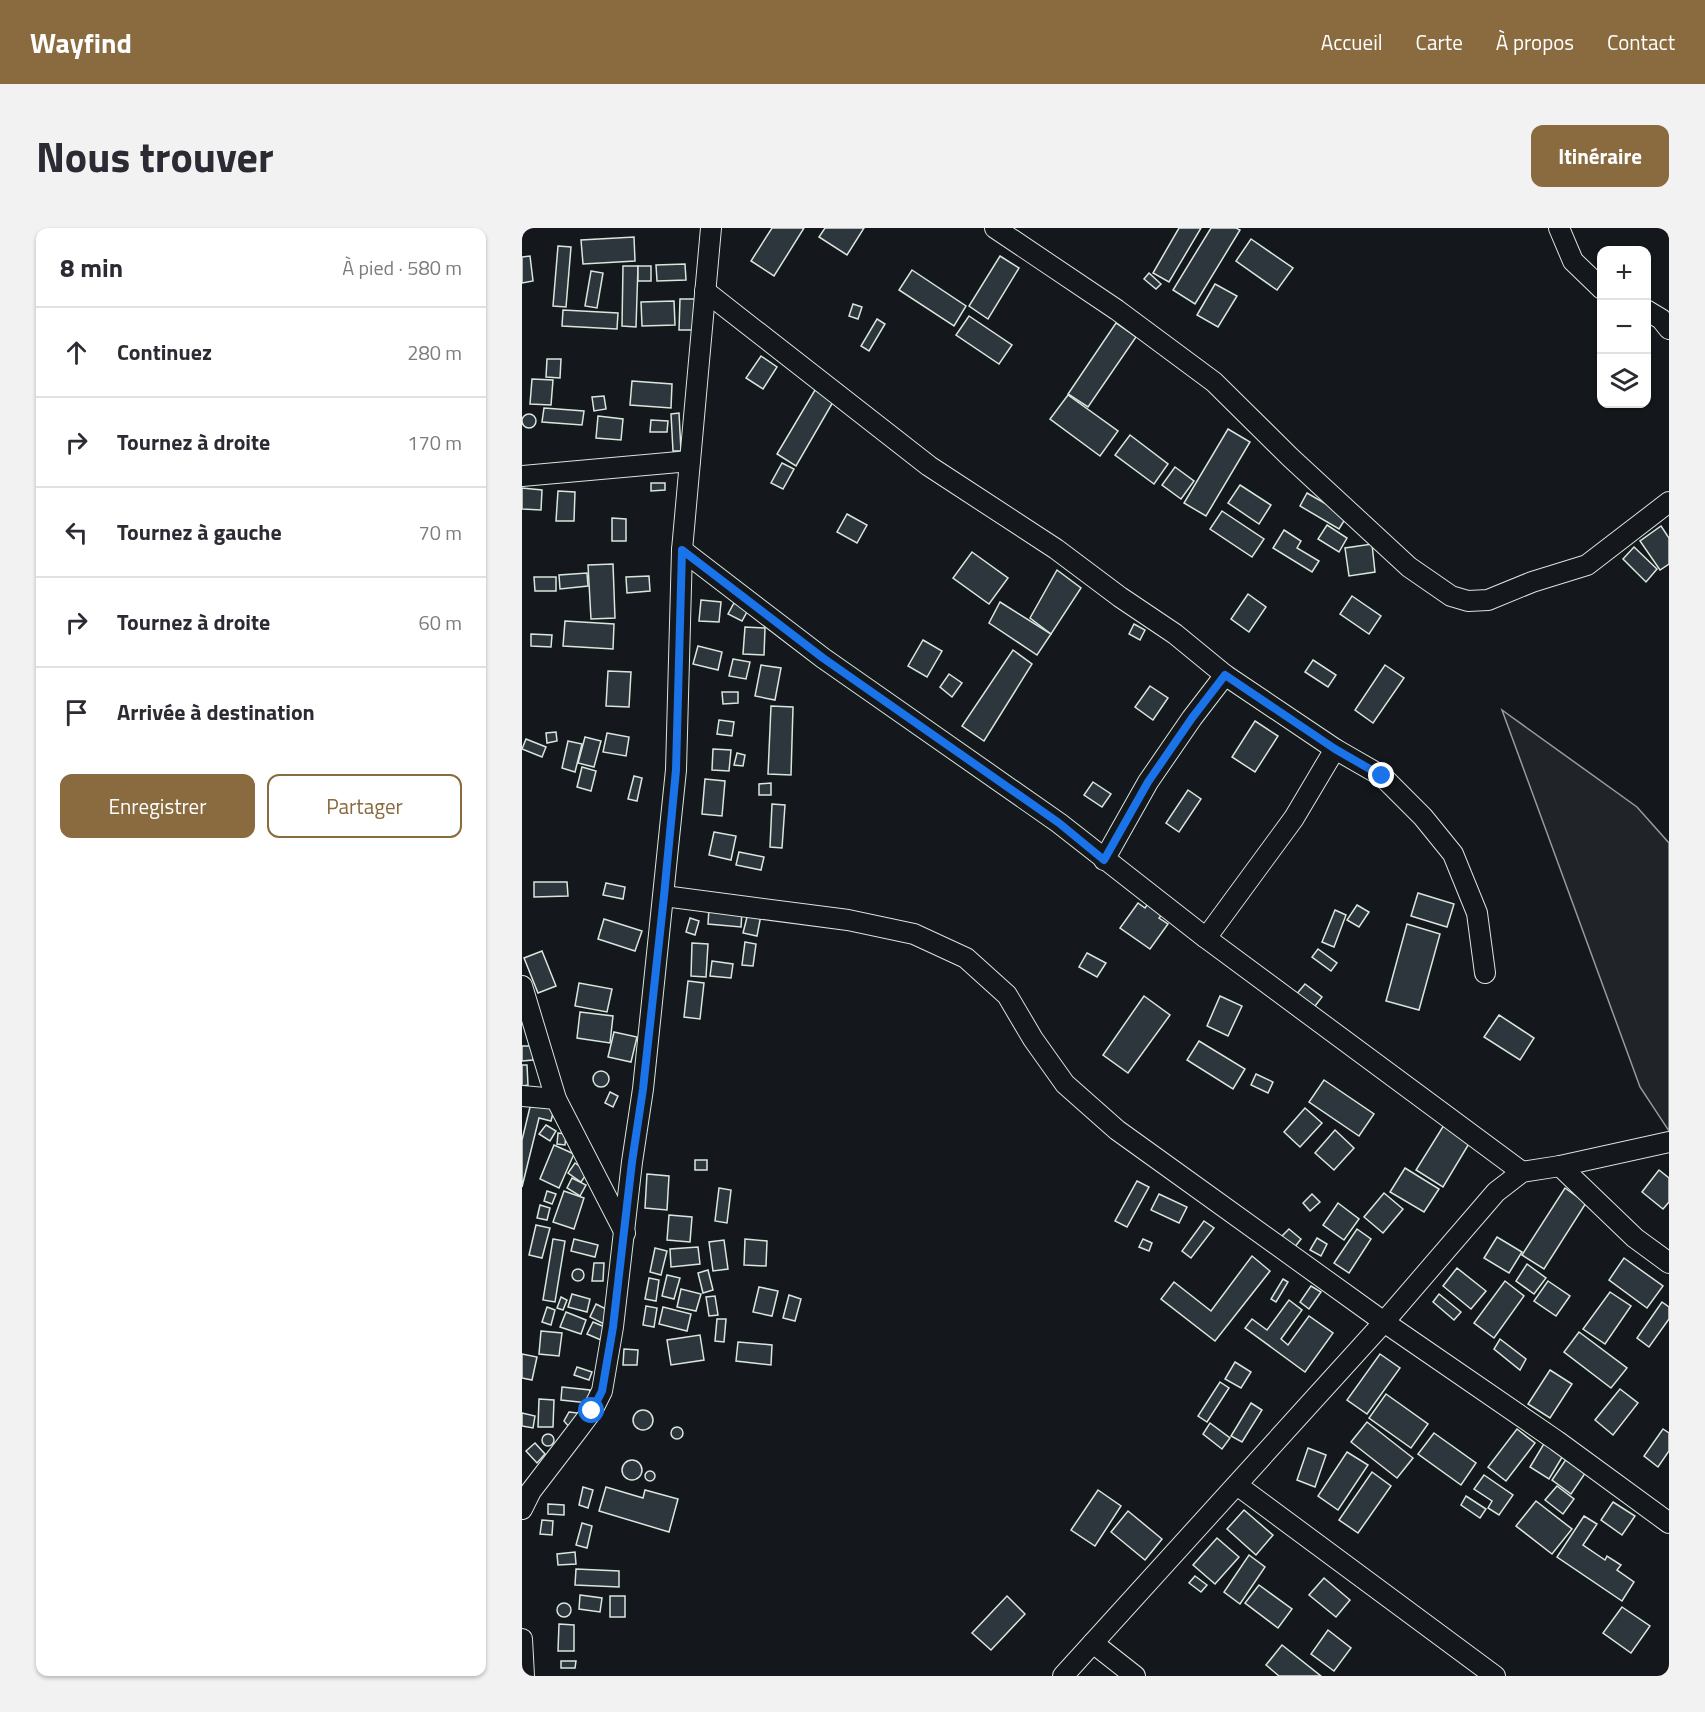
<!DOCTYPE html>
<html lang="fr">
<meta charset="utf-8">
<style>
:root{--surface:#fff;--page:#f2f2f3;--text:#2b2b33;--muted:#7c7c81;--line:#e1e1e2;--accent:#8a6a3f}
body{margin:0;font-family:"Titillium Web",sans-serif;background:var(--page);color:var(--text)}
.controls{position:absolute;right:18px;top:18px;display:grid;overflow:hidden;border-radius:12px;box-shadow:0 2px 4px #0004}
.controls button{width:54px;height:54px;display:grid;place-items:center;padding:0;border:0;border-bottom:2px solid var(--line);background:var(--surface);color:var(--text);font:30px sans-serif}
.stop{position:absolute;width:18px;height:18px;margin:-14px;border:4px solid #1a73e8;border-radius:50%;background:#fff}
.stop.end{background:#1a73e8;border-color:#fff;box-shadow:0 2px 6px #0008}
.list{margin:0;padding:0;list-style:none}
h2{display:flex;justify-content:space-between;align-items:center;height:78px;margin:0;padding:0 24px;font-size:26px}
h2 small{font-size:20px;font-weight:400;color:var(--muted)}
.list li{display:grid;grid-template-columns:39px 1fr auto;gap:18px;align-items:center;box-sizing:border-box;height:90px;padding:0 24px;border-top:2px solid var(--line)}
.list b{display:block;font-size:22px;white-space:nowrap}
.list em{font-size:20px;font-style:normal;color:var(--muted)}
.actions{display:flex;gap:12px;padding:18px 24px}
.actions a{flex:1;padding:14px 0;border:2px solid var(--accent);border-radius:12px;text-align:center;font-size:21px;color:var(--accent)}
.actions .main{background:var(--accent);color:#fff}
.icon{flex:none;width:33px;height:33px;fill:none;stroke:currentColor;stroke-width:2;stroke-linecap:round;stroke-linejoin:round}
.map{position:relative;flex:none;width:1147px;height:1448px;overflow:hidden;border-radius:12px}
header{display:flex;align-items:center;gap:36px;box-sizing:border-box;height:84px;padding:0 30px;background:var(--accent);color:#fff}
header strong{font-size:28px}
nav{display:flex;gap:33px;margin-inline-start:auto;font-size:21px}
.intro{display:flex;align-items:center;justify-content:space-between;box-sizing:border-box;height:144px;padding:0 36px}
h1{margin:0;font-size:42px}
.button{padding:15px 27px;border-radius:12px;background:var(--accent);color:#fff;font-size:21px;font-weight:700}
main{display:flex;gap:36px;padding:0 36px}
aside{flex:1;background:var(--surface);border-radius:12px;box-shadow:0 2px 4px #0004}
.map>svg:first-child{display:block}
.green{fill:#202428;stroke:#939e99;stroke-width:1.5}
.building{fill:#2c363c;stroke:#d8e6dc;stroke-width:1.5}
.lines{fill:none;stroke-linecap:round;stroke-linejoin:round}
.street-casing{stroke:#d8e6dc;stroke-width:22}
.street{stroke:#14181c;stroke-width:20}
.route{stroke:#1a73e8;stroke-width:8}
</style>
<header>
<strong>Wayfind</strong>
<nav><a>Accueil</a><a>Carte</a><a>À propos</a><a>Contact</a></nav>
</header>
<div class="intro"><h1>Nous trouver</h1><a class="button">Itinéraire</a></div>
<main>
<aside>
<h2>8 min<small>À pied · 580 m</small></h2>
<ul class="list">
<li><svg class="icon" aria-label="ahead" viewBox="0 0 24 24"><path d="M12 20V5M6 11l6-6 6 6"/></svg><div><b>Continuez</b></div><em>280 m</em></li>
<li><svg class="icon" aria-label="right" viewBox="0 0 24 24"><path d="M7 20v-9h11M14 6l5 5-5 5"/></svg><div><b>Tournez à droite</b></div><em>170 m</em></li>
<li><svg class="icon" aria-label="left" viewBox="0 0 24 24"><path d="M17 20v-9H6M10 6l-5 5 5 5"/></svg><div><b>Tournez à gauche</b></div><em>70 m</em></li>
<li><svg class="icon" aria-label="right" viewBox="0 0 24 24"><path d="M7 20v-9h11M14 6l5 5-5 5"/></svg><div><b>Tournez à droite</b></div><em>60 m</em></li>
<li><svg class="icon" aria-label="arrive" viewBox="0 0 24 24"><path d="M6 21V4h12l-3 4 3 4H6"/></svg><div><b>Arrivée à destination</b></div></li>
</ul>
<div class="actions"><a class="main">Enregistrer</a><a>Partager</a></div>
</aside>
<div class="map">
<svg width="1147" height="1448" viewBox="0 0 1147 1448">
<rect width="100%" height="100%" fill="#14181c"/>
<polygon class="green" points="980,482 1115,579 1147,615 1147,903 1118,859"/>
<g class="building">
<polygon points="250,0 282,0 252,48 229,33"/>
<polygon points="303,0 342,0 325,27 297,9"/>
<polygon points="657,0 679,0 647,54 631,45"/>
<polygon points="689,0 714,0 718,2 673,76 651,62"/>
<polygon points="112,9 113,33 61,36 59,12"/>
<polygon points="729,11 771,40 755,62 714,33"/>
<polygon points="36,18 49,19 44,79 31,78"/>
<polygon points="8,28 11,53 0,55 0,29"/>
<polygon points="478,28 497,40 466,91 447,78"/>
<polygon points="163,36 164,52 135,53 134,37"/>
<polygon points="101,38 116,38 114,99 100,98"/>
<rect x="116" y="38" width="13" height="15"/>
<polygon points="390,42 444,78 432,98 377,62"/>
<polygon points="69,43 81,45 75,80 63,78"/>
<polygon points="627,45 639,56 634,61 622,51"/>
<polygon points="693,56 715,68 696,99 675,87"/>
<polygon points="158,71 175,71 174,102 157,102"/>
<polygon points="152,73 153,97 120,98 119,74"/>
<polygon points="331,76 340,79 336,91 327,88"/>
<polygon points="41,82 96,85 95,101 40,98"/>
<polygon points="447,88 490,117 477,136 434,107"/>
<polygon points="355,91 363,96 347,123 339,118"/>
<polygon points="594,95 614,109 566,179 546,166"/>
<polygon points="239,128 255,139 241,161 224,150"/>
<polygon points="25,131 39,131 38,150 24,149"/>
<polygon points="10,151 31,152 29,177 8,176"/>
<polygon points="110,153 150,156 149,180 108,177"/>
<polygon points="293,162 311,174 274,238 255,226"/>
<polygon points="546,167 596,203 578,228 528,191"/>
<polygon points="82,168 84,181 72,183 70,169"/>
<polygon points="22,180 62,183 60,197 20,194"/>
<polygon points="157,185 159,223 151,223 149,186"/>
<circle cx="7" cy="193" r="7"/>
<polygon points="76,188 101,191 99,212 74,210"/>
<polygon points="129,192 146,193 145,204 128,204"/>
<polygon points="706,201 728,214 684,288 662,275"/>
<polygon points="608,207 646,236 632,256 593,227"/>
<polygon points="260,235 272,241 261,261 249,255"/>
<polygon points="653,239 672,253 659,271 640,257"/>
<polygon points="129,255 143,255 143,262 129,263"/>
<polygon points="718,257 749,277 737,296 706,275"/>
<polygon points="0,260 20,262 19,282 0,281"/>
<polygon points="36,263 53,264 52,293 34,293"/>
<polygon points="785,265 825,288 817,301 778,278"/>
<polygon points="700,283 742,311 730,329 688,301"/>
<polygon points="325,286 345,297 335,315 315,304"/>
<polygon points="90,290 104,291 104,313 90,313"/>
<polygon points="805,297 825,310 817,324 796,311"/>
<polygon points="1139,298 1147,310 1147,336 1138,342 1118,313"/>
<polygon points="762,302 779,313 775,320 797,333 790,344 751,320"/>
<polygon points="850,316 853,344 827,348 823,320"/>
<polygon points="1112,319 1135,341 1124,354 1101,331"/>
<polygon points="450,324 486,350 467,376 431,350"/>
<polygon points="91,336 93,390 69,391 66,337"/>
<polygon points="535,342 559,360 529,406 508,390"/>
<polygon points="65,345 66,358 38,361 37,347"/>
<polygon points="127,348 128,363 105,365 104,349"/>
<polygon points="12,349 34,349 34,363 13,363"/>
<polygon points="726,366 744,379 727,404 709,391"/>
<polygon points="830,368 859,388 847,406 818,386"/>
<polygon points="179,372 199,374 197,394 177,393"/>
<polygon points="478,374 529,406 515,427 467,395"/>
<polygon points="212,375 226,382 220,393 206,386"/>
<polygon points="43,393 92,396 91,421 41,418"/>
<polygon points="612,396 623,402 618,412 607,406"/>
<polygon points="223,399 243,400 242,427 221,426"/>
<polygon points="9,406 30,407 29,419 9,418"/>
<polygon points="401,412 420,423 405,449 386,438"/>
<polygon points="176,418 200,424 196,442 171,436"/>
<polygon points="491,422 510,436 462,513 440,498"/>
<polygon points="211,431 228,434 224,451 207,448"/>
<polygon points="791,432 814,447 806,459 783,444"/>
<polygon points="239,437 259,440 253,472 233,468"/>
<polygon points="863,437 882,450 851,495 833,482"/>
<polygon points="86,443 109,444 107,479 84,478"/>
<polygon points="427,446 440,455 430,469 418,459"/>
<polygon points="628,458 646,470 631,492 613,479"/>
<polygon points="200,464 216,464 216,475 201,476"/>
<polygon points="249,478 271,479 269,547 246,546"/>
<polygon points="197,492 212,494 210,508 195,506"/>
<polygon points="733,493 756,508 733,544 710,529"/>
<polygon points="34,504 35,513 25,515 24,505"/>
<polygon points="85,505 107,509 104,528 81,524"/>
<polygon points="63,509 79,513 72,539 56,535"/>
<polygon points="4,511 24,519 20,529 0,521"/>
<polygon points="46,513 60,516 53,544 40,540"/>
<polygon points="191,521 209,522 207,543 190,542"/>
<polygon points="215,525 223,527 221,538 212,537"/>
<polygon points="60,539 74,543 69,563 55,559"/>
<polygon points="112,548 120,550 115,573 106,571"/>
<polygon points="183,551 203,553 200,588 180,586"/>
<polygon points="571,554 589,566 580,579 562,567"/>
<polygon points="249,555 249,567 237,567 237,556"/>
<polygon points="666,562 679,571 657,604 644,595"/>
<polygon points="250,576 263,577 260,620 248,619"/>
<polygon points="192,604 214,608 209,632 187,627"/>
<polygon points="217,624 242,629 239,642 214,637"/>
<polygon points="12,654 45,654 46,668 12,669"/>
<polygon points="84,655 103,659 101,671 81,667"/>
<polygon points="896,665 932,676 925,699 889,688"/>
<polygon points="627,674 642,684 637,690 646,696 628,721 598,700 616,675 623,680"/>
<polygon points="835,677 847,684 837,699 825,692"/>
<polygon points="187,680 220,683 219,699 186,696"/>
<polygon points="813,682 824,687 812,719 800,714"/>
<polygon points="226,685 239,687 235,708 221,705"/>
<polygon points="168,690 177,693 173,707 164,704"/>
<polygon points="82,691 120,703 113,723 76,711"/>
<polygon points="885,696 918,706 897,782 864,773"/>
<polygon points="223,714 234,716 231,738 220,737"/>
<polygon points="170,715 186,716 184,749 169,748"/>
<polygon points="796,721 815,735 809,743 790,729"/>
<polygon points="20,723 34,758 16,765 2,730"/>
<polygon points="565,725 584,735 575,749 557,739"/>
<polygon points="190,733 211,736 209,750 188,748"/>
<polygon points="166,753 182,755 178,791 162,789"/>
<polygon points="57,755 90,761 85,784 53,778"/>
<polygon points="783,756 800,769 790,782 772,769"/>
<polygon points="622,768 648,787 606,845 581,827"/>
<polygon points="698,768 720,778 706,808 685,798"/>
<polygon points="58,784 91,788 88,815 55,810"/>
<polygon points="977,787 1012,810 998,832 962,809"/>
<polygon points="92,804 115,809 109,834 86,829"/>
<polygon points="677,813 723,841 711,861 665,832"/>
<polygon points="0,818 11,818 11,832 0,833"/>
<polygon points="0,837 5,837 6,857 0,858"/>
<circle cx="79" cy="851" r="8"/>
<polygon points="734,846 751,854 746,865 729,857"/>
<polygon points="802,852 852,886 837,908 787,874"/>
<polygon points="88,864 96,868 91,879 83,875"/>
<polygon points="9,875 32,881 29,893 17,890 0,959 0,912"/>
<polygon points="783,880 800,895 778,919 762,904"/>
<polygon points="24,897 34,903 28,913 17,906"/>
<polygon points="922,897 948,914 921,959 894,942"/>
<polygon points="813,902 832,920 812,942 793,925"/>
<polygon points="36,905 44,906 43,917 35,916"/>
<polygon points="32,917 52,926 37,960 18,951"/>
<rect x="173" y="932" width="12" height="10"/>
<polygon points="53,935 66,944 59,954 46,945"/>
<polygon points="883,940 917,961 902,984 868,964"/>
<polygon points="1137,942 1147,950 1147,974 1141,981 1120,964"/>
<polygon points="125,946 147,948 145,982 123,980"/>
<polygon points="50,950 64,957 58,968 45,960"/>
<polygon points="615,953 627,959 605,999 593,993"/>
<polygon points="197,960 209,962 205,995 193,993"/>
<polygon points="1043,960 1064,975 1022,1041 1000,1027"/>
<polygon points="25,963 34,966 30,976 22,973"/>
<polygon points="42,963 62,970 52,1001 31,994"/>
<polygon points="862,965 881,981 861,1005 842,989"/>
<polygon points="637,966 665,979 657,995 629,982"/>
<polygon points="790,966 798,974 788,983 781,975"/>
<polygon points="816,975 837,991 822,1012 801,997"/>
<polygon points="18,977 28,980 25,992 15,990"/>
<polygon points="147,987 170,989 168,1014 145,1012"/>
<polygon points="682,993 692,1000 669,1030 660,1023"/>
<polygon points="14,997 28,1000 20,1030 7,1027"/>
<polygon points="767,1001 779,1011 772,1020 759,1009"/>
<polygon points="835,1001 849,1011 827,1045 812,1035"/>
<polygon points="975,1009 1000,1024 987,1045 962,1030"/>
<polygon points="795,1010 805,1016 799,1028 788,1022"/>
<polygon points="31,1011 43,1013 33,1074 21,1072"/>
<polygon points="52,1011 76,1017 73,1029 49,1023"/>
<polygon points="223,1011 245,1013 244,1038 222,1037"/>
<polygon points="621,1011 630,1015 627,1023 617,1019"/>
<polygon points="202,1012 206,1041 191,1043 187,1014"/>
<polygon points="176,1019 178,1036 149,1039 148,1021"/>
<polygon points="133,1020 145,1023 139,1047 128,1044"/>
<polygon points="730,1028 748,1043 693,1113 639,1071 652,1054 689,1083"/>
<polygon points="1102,1030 1141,1058 1125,1080 1087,1052"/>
<polygon points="72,1035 82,1035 81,1053 70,1053"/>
<polygon points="1005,1036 1024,1050 1012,1066 994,1053"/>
<polygon points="935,1040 964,1063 949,1081 921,1058"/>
<circle cx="56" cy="1047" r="6"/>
<polygon points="186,1042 191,1062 181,1065 176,1045"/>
<polygon points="145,1047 158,1050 152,1071 140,1068"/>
<polygon points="127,1050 137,1052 134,1073 123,1071"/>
<polygon points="761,1051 766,1054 754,1074 749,1071"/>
<polygon points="983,1053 1002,1068 972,1110 952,1095"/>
<polygon points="1026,1053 1048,1068 1034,1088 1012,1073"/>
<polygon points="789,1058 799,1064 787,1081 778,1074"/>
<polygon points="237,1059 256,1063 250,1088 231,1084"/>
<polygon points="159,1061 179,1066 174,1083 155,1079"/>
<polygon points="1088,1064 1109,1078 1083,1116 1061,1101"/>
<polygon points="50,1066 68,1071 65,1084 46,1079"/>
<polygon points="917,1066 939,1084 932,1092 911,1074"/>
<polygon points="267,1067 279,1071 273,1093 261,1090"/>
<polygon points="193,1068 196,1087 187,1088 184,1069"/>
<polygon points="39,1069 45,1072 41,1082 35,1080"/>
<polygon points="767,1072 780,1082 759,1111 766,1117 787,1088 811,1105 783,1144 723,1100 730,1091 745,1102"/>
<polygon points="1140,1074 1147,1079 1147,1091 1127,1119 1115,1110"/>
<polygon points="74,1076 88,1083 82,1096 68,1089"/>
<polygon points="124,1078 135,1080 132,1099 121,1097"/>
<polygon points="25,1079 33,1082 29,1097 20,1094"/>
<polygon points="141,1079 169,1086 165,1103 137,1096"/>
<polygon points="44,1084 64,1092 59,1106 38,1099"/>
<polygon points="195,1091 204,1091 202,1114 193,1113"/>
<polygon points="71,1094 85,1100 79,1112 65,1106"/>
<polygon points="19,1103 40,1105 37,1128 17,1126"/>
<polygon points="1057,1104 1105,1140 1089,1160 1042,1124"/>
<polygon points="178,1107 182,1132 149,1137 145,1112"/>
<polygon points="978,1111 1004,1131 998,1142 972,1121"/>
<polygon points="216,1114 250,1117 249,1137 214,1133"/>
<polygon points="102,1121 116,1122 115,1137 101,1137"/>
<polygon points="0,1126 15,1129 10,1152 0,1150"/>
<polygon points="858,1126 878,1140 845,1186 825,1172"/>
<polygon points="713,1134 729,1144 719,1160 703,1151"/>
<polygon points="55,1139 70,1144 67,1152 52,1147"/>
<polygon points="1028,1142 1050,1156 1028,1190 1006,1176"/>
<polygon points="698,1154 707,1160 685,1194 676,1188"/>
<polygon points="40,1159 68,1162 66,1175 39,1172"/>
<polygon points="1098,1161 1116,1175 1091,1207 1073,1192"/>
<polygon points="864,1166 906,1196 889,1220 847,1190"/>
<polygon points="17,1171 32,1172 31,1199 16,1199"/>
<polygon points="729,1175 740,1182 720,1214 709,1208"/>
<circle cx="121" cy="1192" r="10"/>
<polygon points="47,1184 56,1185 48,1200 42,1193"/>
<polygon points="0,1185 13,1188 11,1200 0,1198"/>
<polygon points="845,1194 891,1230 875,1250 829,1214"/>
<polygon points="688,1195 708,1210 700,1221 681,1206"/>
<circle cx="155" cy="1205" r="6"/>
<polygon points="995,1201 1013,1215 984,1253 966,1239"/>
<polygon points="1141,1201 1147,1205 1147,1223 1136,1239 1122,1228"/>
<polygon points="912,1205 954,1235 939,1257 896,1226"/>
<circle cx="26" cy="1212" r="6"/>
<polygon points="1023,1214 1042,1226 1027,1251 1008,1239"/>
<polygon points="13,1215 23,1226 15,1235 4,1223"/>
<polygon points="786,1220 804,1227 793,1259 775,1252"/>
<polygon points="825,1224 846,1237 816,1282 796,1268"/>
<polygon points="1047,1227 1066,1241 1049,1266 1030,1252"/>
<circle cx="110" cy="1242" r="10"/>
<circle cx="128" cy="1248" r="5"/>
<polygon points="850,1244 869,1258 836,1305 817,1292"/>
<polygon points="962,1247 991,1267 977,1287 966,1280 970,1273 952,1261"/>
<polygon points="1035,1258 1052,1271 1041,1286 1023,1272"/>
<polygon points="61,1259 71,1262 66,1280 57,1277"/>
<polygon points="84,1259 121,1270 123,1262 156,1271 147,1304 77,1283"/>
<polygon points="576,1262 599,1278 573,1318 549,1302"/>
<polygon points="944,1268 964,1281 958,1290 939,1277"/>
<polygon points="1014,1273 1050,1301 1030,1326 994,1298"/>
<polygon points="1091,1274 1113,1288 1100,1307 1079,1292"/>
<polygon points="26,1276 42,1277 42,1287 26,1286"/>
<polygon points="722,1282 751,1307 734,1327 705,1301"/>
<polygon points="606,1283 640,1311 623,1332 589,1304"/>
<polygon points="1062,1288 1075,1296 1061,1317 1083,1332 1085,1328 1099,1337 1095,1342 1112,1354 1100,1373 1035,1329"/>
<polygon points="20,1292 31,1293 30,1307 18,1306"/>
<polygon points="60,1295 70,1298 65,1320 54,1317"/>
<polygon points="695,1310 717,1329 693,1356 671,1337"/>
<polygon points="53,1324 54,1336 36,1337 35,1326"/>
<polygon points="727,1327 743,1339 718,1376 702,1364"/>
<polygon points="54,1341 97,1343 97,1359 53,1357"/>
<polygon points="673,1348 685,1357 679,1364 667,1355"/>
<polygon points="802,1350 828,1372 814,1389 787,1367"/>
<polygon points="737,1357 770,1381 756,1400 723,1375"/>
<polygon points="58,1367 80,1370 78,1384 57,1381"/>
<rect x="88" y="1368" width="15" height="21"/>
<polygon points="485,1368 503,1386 469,1422 450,1405"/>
<circle cx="42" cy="1382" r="7"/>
<polygon points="1100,1379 1128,1398 1109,1425 1081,1405"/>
<polygon points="37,1396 52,1397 52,1423 36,1423"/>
<polygon points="806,1402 829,1420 812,1443 789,1426"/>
<polygon points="760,1417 799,1448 757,1448 744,1437"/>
<polygon points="39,1433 54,1433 53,1440 39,1440"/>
</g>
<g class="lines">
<defs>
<g id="street">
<polyline points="473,0 595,82 692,154 769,230 887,339 929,368 946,373 966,372 1010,354 1065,337 1147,274"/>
<polyline points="1037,0 1051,33 1080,61"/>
<polyline points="183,63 407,238 534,321 598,369 653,406 703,447 813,521 860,548 901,589 931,626 955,685 963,745"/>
<polyline points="1124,82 1139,91 1147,101"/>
<polyline points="0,248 168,233"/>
<polyline points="160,322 301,430 537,595 684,710 1000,944"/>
<polyline points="582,632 626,554 670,490 703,447"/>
<polyline points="142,668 326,692 392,706 444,730 485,767 511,811 543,856 595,902 862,1094 1035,1213 1147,1295"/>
<polyline points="684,710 772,590 813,521"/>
<polyline points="0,758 34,871 103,1005"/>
<polyline points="0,868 34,871"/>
<polyline points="1038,938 1113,1010 1147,1035"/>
<polyline points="715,1257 973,1448"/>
<polyline points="0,1281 9,1263 55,1203 70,1183 80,1163 91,1099 110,934 121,861 154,542 160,322 189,0"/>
<polyline points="0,1411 2,1448"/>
<polyline points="571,1415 613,1448"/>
<polyline points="541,1448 862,1094 974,964 1000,944 1038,938 1147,914"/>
</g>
</defs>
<use href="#street" class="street-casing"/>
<use href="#street" class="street"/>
</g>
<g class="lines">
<polyline class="route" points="70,1183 80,1163 91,1099 110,934 121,861 142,668 154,542 160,322 301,430 537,595 582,632 626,554 670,490 703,447 813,521 860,548"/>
</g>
</svg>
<div class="controls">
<button>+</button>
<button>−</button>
<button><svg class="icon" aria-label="layers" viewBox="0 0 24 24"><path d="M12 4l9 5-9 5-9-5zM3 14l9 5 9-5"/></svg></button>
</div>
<div class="stop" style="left:70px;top:1183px"></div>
<div class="stop end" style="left:860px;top:548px"></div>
</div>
</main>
